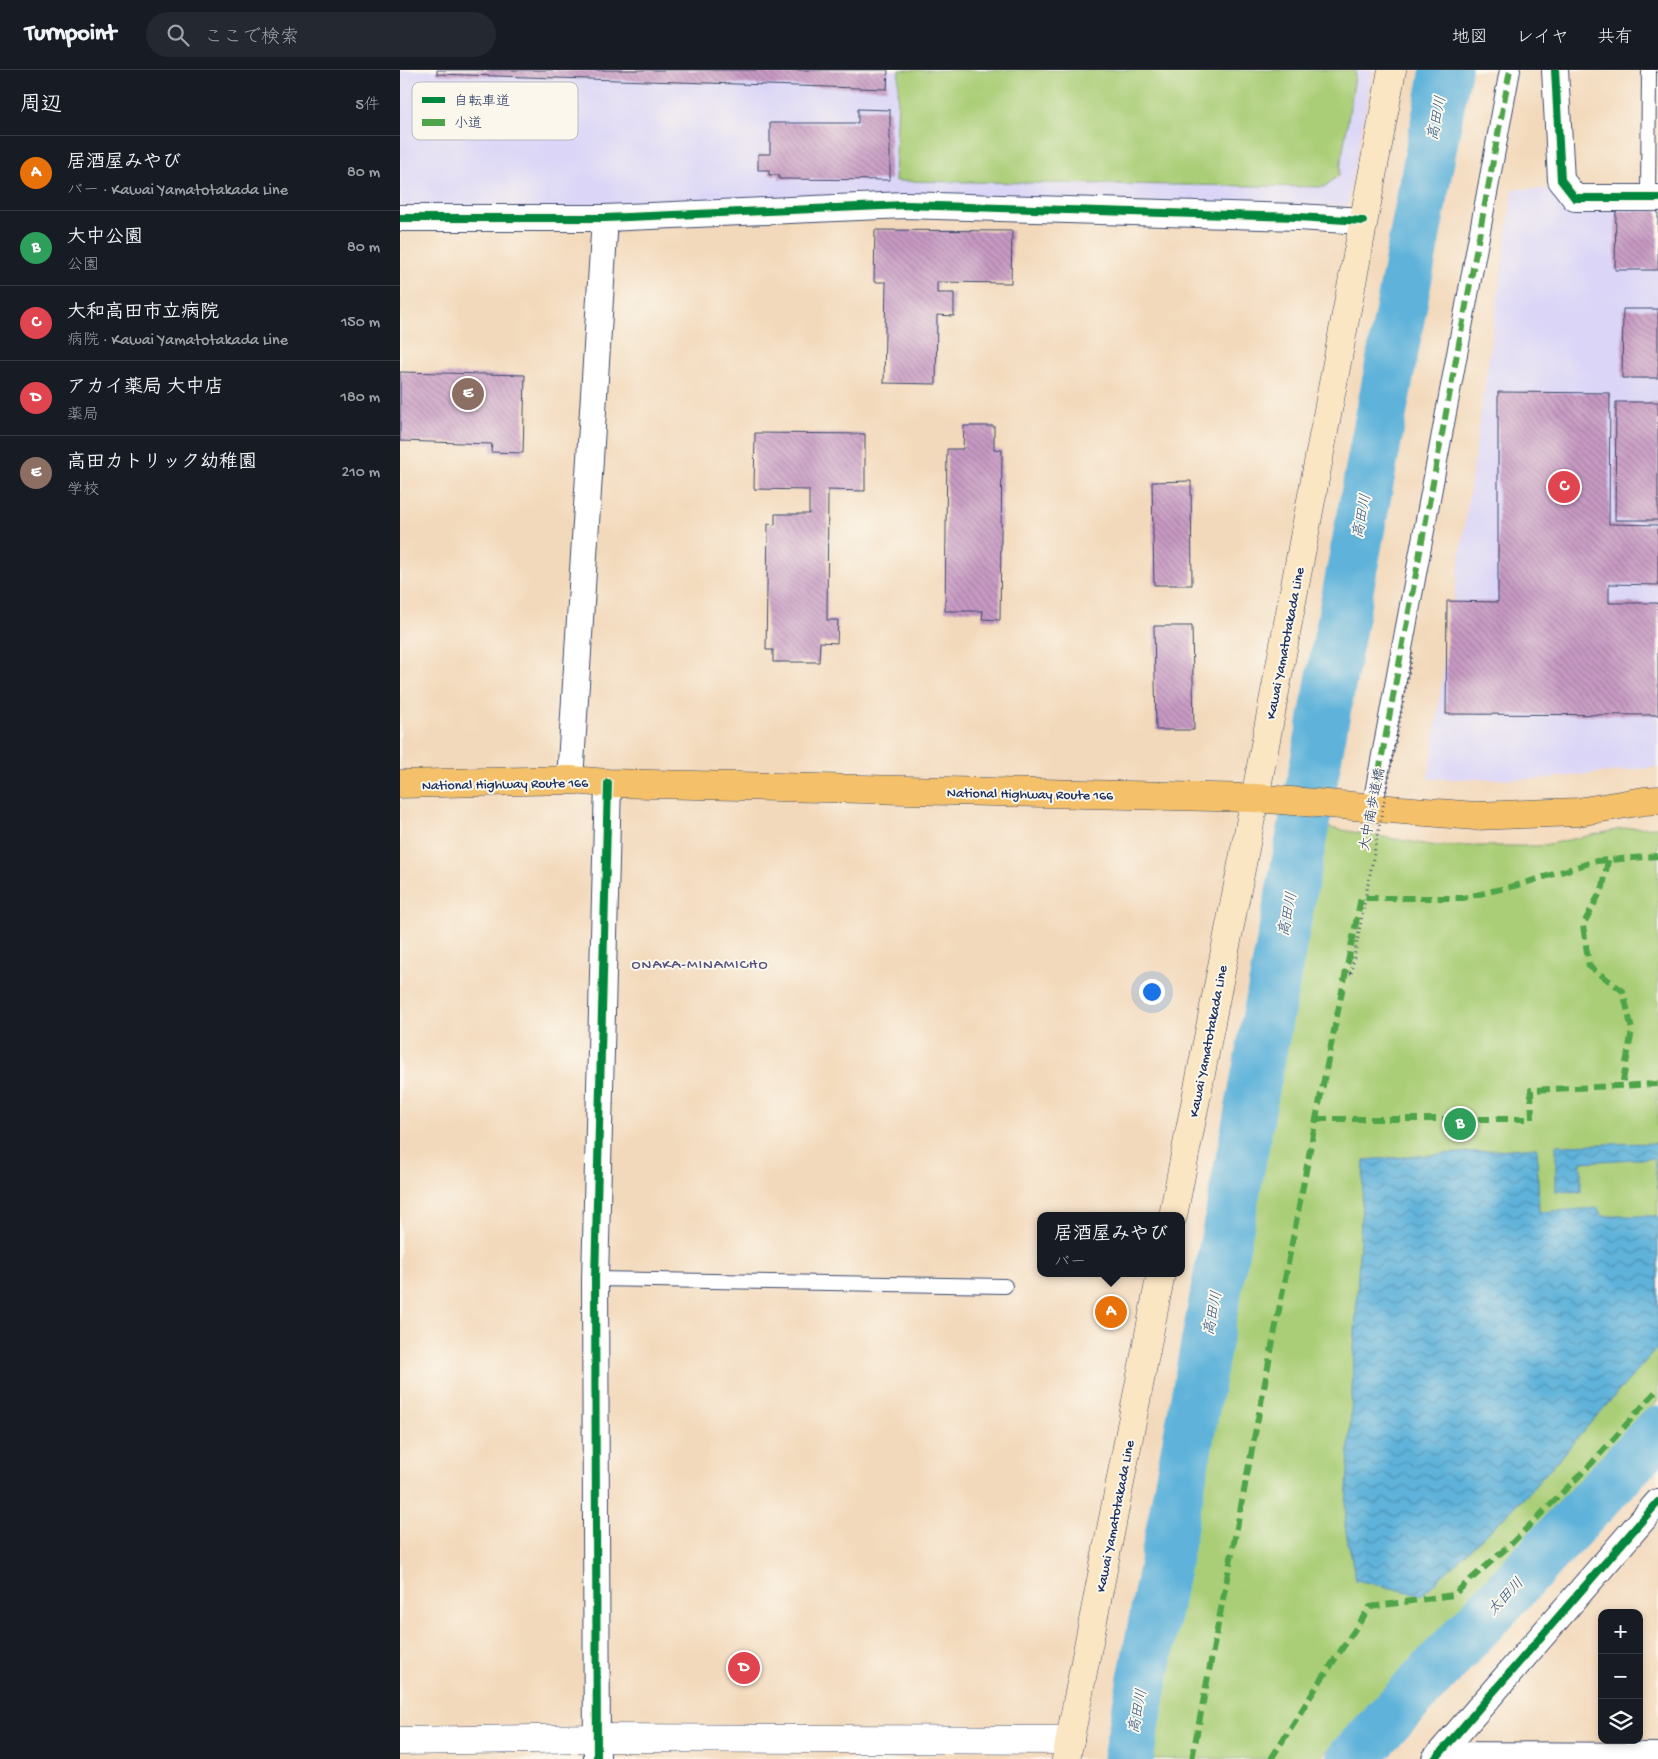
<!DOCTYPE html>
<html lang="ja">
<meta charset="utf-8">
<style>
:root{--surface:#171b24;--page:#242831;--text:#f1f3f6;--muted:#9ea1a6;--line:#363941;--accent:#d1495b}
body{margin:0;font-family:"Gochi Hand","Klee One",sans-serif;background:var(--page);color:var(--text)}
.controls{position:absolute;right:15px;bottom:15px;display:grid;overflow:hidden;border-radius:10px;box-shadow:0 2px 8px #0003}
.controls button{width:45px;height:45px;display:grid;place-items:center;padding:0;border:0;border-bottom:1px solid var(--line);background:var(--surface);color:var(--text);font:25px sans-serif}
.you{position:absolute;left:751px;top:921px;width:18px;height:18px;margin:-12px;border:4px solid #fff;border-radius:50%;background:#1a73e8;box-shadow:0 0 0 8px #1a73e833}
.badge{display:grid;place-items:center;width:32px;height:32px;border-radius:50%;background:var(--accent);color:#fff;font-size:16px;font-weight:700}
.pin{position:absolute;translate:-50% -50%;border:2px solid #fff;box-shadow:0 1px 5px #0006}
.popup{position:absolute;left:637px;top:1142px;width:148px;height:65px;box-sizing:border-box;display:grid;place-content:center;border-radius:10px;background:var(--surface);filter:drop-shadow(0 1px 4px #0005);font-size:16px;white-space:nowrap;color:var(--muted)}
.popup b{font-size:19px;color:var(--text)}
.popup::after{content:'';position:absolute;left:50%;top:100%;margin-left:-10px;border:10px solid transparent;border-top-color:var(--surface)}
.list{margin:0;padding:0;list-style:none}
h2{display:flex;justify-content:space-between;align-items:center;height:65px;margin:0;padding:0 20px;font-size:21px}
h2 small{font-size:16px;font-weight:400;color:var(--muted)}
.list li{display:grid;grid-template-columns:32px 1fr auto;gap:15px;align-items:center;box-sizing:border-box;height:75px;padding:0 20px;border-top:1px solid var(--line)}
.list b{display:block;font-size:19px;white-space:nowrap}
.list p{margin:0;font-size:16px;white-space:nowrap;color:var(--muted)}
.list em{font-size:16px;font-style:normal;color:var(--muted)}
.icon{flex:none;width:28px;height:28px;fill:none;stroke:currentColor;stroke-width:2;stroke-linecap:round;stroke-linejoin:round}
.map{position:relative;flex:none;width:1258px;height:1689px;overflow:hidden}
header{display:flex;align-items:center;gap:30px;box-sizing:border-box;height:70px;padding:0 25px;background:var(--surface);border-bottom:1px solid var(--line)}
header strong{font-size:24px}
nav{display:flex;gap:28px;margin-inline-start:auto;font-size:18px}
.search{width:350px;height:45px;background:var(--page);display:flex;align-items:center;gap:12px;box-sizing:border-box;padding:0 18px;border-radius:28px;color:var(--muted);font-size:19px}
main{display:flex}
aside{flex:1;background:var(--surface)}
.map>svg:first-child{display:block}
.built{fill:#dbd6f7;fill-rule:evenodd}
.park{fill:#aace77;stroke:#627e6a}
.water{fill:url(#water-waves);stroke:#3c709c}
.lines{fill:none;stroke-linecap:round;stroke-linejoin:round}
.river{stroke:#5eb2da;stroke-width:51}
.building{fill:url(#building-back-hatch)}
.service-casing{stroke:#3b486c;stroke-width:16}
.pedestrian-casing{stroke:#3b486c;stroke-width:22}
.minor-casing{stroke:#3b486c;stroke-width:28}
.tertiary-casing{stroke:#3b486c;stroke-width:29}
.secondary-casing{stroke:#3b486c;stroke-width:29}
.trunk-casing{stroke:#3b486c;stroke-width:29}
.path{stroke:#3b486c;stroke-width:3;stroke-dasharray:1 4;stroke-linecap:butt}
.service{stroke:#fff;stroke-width:14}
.pedestrian{stroke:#fff;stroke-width:20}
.minor{stroke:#fff;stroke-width:26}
.tertiary{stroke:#fff;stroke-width:28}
.secondary{stroke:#fbe6c3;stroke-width:28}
.trunk{stroke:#f4c16a;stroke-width:28}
.path-bridge{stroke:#3b486c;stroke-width:3;stroke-dasharray:1 4;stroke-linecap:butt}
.quiet{stroke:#4fa44a;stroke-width:6;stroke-dasharray:12 6;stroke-linecap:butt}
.cycleway-casing{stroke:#fbf7ec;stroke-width:11}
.cycleway{stroke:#00873e;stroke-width:8}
.labels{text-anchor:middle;stroke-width:4;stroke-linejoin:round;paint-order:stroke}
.street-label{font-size:14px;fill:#1b2f5e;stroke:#fbf7ec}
.water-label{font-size:15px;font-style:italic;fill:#2f5683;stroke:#fbf7ec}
.neighbourhood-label{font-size:15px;letter-spacing:1px;fill:#585481;stroke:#fbf7ec}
.key{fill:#fbf7ec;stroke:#b8bbc1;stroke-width:1}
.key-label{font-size:14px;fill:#1b2f5e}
</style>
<header>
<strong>Turnpoint</strong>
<div class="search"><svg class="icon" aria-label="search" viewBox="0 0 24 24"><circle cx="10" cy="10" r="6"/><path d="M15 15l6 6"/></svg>ここで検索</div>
<nav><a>地図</a><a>レイヤ</a><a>共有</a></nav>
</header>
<main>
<aside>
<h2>周辺<small>5件</small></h2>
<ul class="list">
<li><span class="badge" style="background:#e8710a">A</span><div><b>居酒屋みやび</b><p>バー · Kawai Yamatotakada Line</p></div><em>80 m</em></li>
<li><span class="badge" style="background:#2e9e5b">B</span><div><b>大中公園</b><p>公園</p></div><em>80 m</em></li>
<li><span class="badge" style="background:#e0444e">C</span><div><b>大和高田市立病院</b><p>病院 · Kawai Yamatotakada Line</p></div><em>150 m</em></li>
<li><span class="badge" style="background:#e0444e">D</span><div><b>アカイ薬局 大中店</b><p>薬局</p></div><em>180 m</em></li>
<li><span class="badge" style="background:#8d6e63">E</span><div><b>高田カトリック幼稚園</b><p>学校</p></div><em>210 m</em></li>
</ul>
</aside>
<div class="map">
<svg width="1258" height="1689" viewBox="0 0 1258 1689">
<defs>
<pattern id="water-waves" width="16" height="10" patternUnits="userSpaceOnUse" patternTransform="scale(1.25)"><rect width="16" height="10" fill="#5eb2da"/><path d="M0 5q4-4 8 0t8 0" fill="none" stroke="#4d91b4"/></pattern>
<pattern id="building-back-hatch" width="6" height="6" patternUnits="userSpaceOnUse" patternTransform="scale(1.25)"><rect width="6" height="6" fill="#c89ac3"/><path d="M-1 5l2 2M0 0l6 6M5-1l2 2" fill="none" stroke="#a27ea2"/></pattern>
</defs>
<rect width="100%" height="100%" fill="#fbf7ec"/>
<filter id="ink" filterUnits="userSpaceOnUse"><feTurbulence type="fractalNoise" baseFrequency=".02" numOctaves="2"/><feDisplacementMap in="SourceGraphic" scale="10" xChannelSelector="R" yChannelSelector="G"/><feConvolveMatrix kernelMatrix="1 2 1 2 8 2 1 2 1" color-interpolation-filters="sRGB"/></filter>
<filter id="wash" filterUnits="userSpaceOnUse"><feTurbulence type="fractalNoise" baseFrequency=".0096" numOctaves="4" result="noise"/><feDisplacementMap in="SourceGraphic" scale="20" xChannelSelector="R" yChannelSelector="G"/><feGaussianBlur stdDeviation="1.12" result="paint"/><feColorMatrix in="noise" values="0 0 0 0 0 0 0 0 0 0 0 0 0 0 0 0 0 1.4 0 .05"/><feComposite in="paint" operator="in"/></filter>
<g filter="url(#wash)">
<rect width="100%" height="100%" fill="#f3d9bb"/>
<g class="built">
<path d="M0 0H499L496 111 939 105 956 0H973L947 136 761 133 222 140 0 136ZM459 39 490 40V109H379V105H369V100H358V85L370 84 371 53H458Z"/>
<polygon points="1113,119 1158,119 1258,138 1258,697 1138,709 1028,709"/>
</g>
<g class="park">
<polygon points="499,0 956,0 939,105 924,117 495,111"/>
<polygon points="924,757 1036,776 1139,776 1226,758 1258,757 1258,1331 919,1689 745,1689 783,1444"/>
</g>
<g class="water">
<polygon points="1258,1073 1258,1119 1254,1088 1181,1092 1181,1122 1156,1121 1156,1075"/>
<polygon points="1137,1077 1139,1142 1198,1138 1202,1146 1258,1146 1258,1277 1125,1427 1022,1525 956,1510 945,1457 964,1090"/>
</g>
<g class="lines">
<g class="river">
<polyline points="728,1689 1046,0"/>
<polyline points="952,1689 1258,1362"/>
</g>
</g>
<g id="blocks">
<g class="building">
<polygon points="37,0 488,0 487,19 37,4"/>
<polygon points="458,39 490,40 490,110 379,109 379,105 369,105 369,100 358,100 358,84 370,84 370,53 458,53"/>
<polygon points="1216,141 1258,141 1258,200 1215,200"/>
<polygon points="475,160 612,161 611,213 537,212 537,223 554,223 554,246 537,245 536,314 484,313 486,212 474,212"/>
<polygon points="1223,239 1258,239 1258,308 1222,308"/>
<polygon points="0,302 125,305 123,383 91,382 92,374 0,371"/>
<polygon points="1098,322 1210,323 1209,454 1258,455 1258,515 1209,514 1209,533 1258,533 1258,645 1046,644 1047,531 1098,532"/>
<polygon points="1216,332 1258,332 1258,450 1215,450"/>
<polygon points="564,356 594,356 594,379 602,380 600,550 582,549 583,541 545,541 547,379 563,379"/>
<polygon points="355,363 465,364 465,421 428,420 427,550 438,550 437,573 420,572 419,592 373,592 373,580 366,580 368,454 375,455 375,444 409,444 409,420 354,419"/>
<polygon points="791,411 792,515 754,515 752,412"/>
<polygon points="754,556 792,556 794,660 756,660"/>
</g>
</g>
</g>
<g filter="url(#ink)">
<use href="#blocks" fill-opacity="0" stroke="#3b486c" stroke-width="1"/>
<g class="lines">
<defs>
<g id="service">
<polyline points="1248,128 1249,0"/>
<polyline points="195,1209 605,1216"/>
</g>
<polyline id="pedestrian" points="972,739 1110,0"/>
<g id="minor">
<polyline points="1155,0 1161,110 1175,128 1258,128"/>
<polyline points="0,148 205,148 505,135 898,147 963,151"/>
<polyline points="170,710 205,148"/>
<polyline points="1040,1685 1258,1686"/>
<polyline points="197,1689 195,1209 208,713"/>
<polyline points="1035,1689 1258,1432"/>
</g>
<polyline id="tertiary" points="0,1671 197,1668 670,1670"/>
<g id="secondary">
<polyline points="773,1146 855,728 992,0"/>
<polyline points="666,1689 761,1203"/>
</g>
<polyline id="trunk" points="0,714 170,710 208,713 855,728 1075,746 1178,742 1244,731 1258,730"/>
</defs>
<use href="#service" class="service-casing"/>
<use href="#pedestrian" class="pedestrian-casing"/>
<use href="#minor" class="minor-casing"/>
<use href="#tertiary" class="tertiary-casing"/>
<use href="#secondary" class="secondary-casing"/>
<use href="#trunk" class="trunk-casing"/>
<polyline class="path" points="945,904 951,903"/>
<use href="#service" class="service"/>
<use href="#pedestrian" class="pedestrian"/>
<use href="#minor" class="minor"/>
<use href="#tertiary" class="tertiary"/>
<use href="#secondary" class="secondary"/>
<use href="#trunk" class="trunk"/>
<polyline class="path-bridge" points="951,903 1013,580"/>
<g class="quiet">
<polyline points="972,739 1110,0"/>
<polyline points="1208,790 1203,817 1183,855 1189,896 1223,921 1232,960 1222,1016"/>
<polyline points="916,1049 1132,1049 1131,1020 1258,1014"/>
<polyline points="792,1689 916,1049 961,828 1063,828 1118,815 1196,791 1258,786"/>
<polyline points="871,1689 919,1613 970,1537 1053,1525 1110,1475 1192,1393 1258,1319"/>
</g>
<defs>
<g id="cycleway">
<polyline points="1155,0 1161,110 1175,128 1258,128"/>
<polyline points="0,148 205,148 505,135 898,147 963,151"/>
<polyline points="197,1689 195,1209 208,713"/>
<polyline points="1035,1689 1258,1432"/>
</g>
</defs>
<use href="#cycleway" class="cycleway-casing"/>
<use href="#cycleway" class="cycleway"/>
</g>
</g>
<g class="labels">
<g class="street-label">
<text transform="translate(884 573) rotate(-79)" y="5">Kawai Yamatotakada Line</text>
<text transform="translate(105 713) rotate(-1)" y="5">National Highway Route 166</text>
<text transform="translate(630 723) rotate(1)" y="5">National Highway Route 166</text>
<text transform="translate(971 739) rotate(-79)" y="5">大中南歩道橋</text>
<text transform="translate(807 971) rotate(-79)" y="5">Kawai Yamatotakada Line</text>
<text transform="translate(714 1446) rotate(-79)" y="5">Kawai Yamatotakada Line</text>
</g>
<g class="water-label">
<text transform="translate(1036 48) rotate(-79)" y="5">高田川</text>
<text transform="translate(961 446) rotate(-79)" y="5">高田川</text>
<text transform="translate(887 844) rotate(-79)" y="5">高田川</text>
<text transform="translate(812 1243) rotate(-79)" y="5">高田川</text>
<text transform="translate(1105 1526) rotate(-47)" y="5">太田川</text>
<text transform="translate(737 1641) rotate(-79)" y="5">高田川</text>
</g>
<g class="neighbourhood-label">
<text x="300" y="898">ONAKA-MINAMICHO</text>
</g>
</g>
<rect x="12" y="12" width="166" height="58" rx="8" class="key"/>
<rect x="22" y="27" width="23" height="6" fill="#00873e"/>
<rect x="22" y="49" width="23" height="7" fill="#4fa44a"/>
<g class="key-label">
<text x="54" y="35">自転車道</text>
<text x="54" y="57">小道</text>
</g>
</svg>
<div class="controls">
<button>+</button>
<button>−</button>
<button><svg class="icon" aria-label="layers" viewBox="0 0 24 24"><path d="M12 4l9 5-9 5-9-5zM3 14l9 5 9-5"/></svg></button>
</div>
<div class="you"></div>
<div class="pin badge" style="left:711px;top:1242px;background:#e8710a">A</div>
<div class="popup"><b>居酒屋みやび</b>バー</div>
<div class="pin badge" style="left:1060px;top:1054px;background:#2e9e5b">B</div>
<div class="pin badge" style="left:1164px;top:417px;background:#e0444e">C</div>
<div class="pin badge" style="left:344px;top:1598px;background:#e0444e">D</div>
<div class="pin badge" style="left:68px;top:324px;background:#8d6e63">E</div>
</div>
</main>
